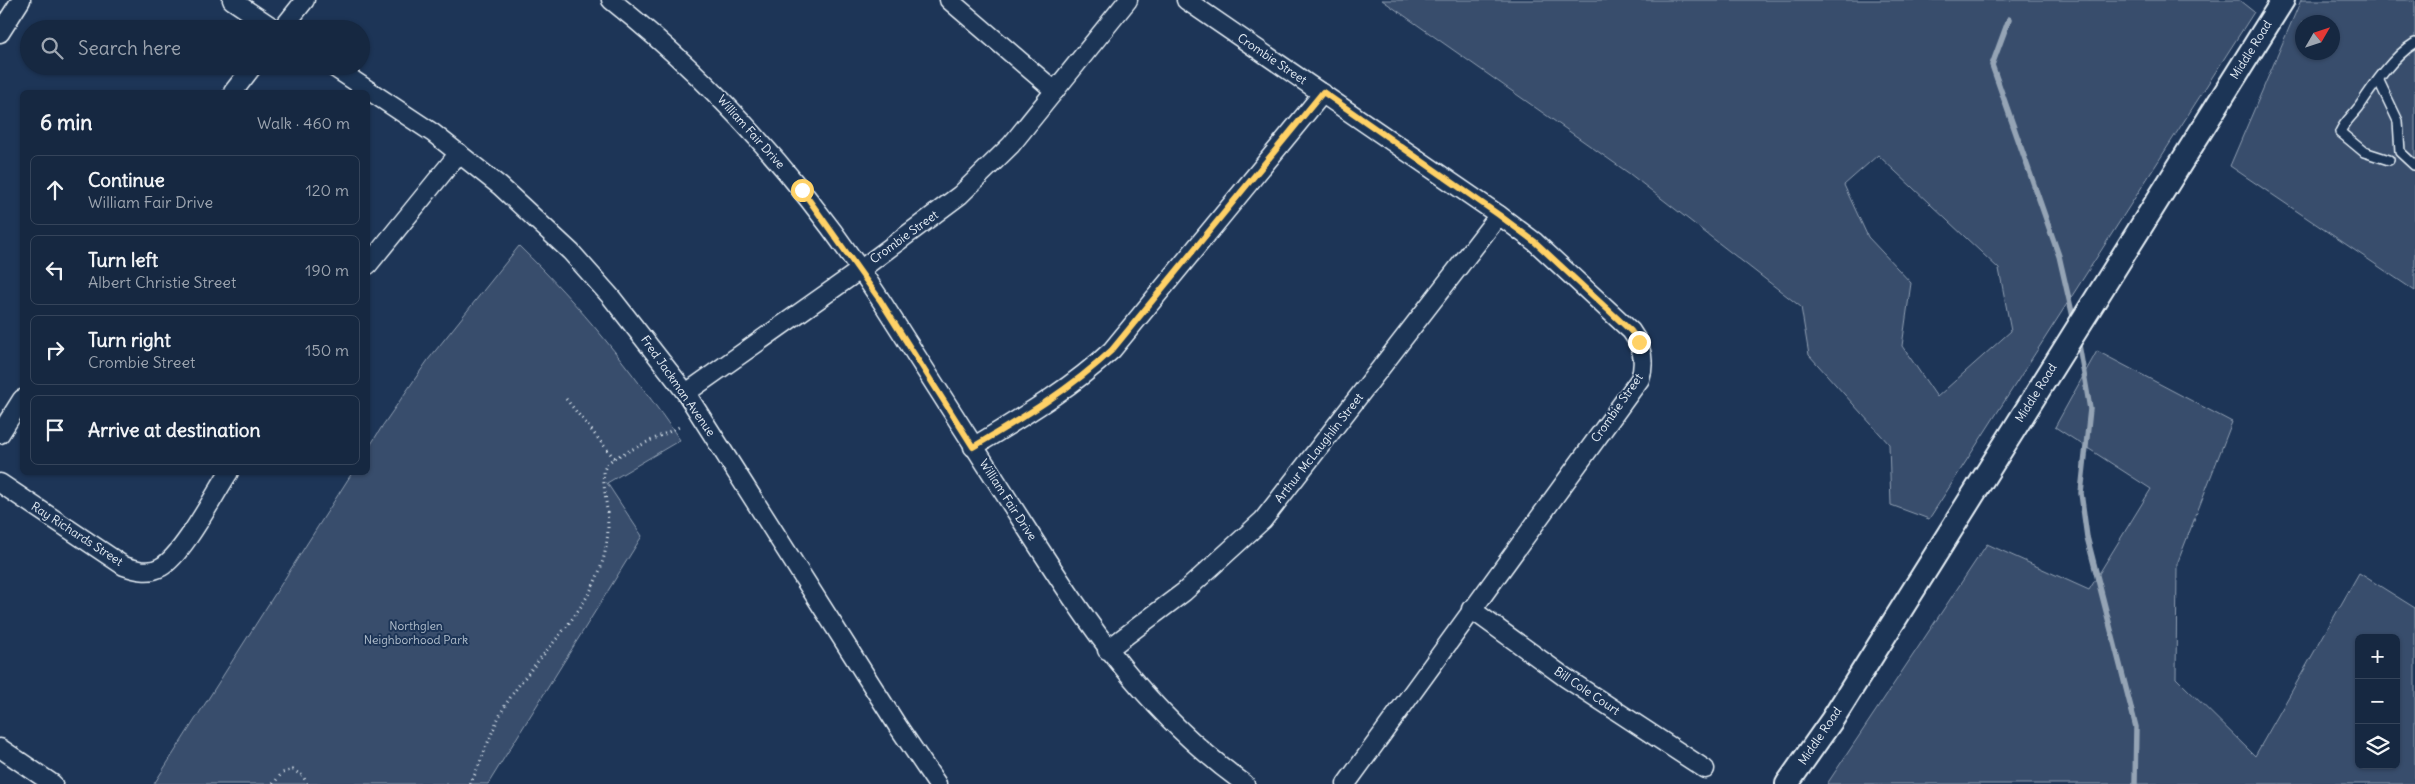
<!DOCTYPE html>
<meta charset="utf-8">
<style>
:root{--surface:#162841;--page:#1f3048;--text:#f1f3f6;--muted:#9ea6b1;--line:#35445a}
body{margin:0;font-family:Delius,sans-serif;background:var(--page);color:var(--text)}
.controls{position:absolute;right:15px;bottom:15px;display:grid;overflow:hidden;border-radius:8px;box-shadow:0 1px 4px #0004}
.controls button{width:45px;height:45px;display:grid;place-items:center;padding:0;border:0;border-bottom:1px solid var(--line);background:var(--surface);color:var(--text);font:25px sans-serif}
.compass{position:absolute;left:2295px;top:15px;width:45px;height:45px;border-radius:50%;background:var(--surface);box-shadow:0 1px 4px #0004;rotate:51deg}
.stop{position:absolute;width:15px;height:15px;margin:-11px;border:4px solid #ffd166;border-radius:50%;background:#fff}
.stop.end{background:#ffd166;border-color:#fff;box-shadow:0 1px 5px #0008}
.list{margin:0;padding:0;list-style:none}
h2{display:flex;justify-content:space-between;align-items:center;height:65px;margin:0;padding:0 20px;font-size:21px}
h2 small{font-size:16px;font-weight:400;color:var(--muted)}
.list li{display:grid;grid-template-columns:32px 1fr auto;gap:15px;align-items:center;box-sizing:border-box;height:70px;margin:0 10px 10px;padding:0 10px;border:1px solid var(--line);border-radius:8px}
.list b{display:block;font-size:19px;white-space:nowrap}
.list p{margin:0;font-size:16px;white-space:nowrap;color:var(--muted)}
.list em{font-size:16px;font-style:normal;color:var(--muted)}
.icon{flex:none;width:28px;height:28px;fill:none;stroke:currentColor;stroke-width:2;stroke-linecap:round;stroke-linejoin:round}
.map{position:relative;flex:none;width:2415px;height:784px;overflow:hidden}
.search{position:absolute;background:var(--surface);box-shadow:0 1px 4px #0004;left:20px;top:20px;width:350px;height:55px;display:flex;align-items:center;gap:12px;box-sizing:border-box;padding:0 18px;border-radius:28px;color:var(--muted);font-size:19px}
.panel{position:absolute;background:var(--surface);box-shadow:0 1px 4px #0004;left:20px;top:90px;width:350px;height:385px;border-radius:8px}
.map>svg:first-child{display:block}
.green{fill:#374d6c;stroke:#909fb2;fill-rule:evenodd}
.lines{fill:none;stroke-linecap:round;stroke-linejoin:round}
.stream{stroke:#95a4b5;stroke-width:5.5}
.service-casing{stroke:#e8f1f8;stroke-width:12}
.minor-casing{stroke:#e8f1f8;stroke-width:21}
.tertiary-casing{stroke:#e8f1f8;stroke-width:26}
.path{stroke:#e8f1f8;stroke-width:3;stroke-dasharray:1 4;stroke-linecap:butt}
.service{stroke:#1d3557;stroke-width:9}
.minor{stroke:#1d3557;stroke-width:18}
.tertiary{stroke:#1d3557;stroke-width:22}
.route{stroke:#ffd166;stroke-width:6}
.labels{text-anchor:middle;stroke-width:4;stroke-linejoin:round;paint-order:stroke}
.street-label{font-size:12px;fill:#e8f1f8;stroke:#1d3557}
.park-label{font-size:12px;fill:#b3c0ce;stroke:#1d3557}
</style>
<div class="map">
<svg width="2415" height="784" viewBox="0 0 2415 784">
<rect width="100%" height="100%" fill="#1d3557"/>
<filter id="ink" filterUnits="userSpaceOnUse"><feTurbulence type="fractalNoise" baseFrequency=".02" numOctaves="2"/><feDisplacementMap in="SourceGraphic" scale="10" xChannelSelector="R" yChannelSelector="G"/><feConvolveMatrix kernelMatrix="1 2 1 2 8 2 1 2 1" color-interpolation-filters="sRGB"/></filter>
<g filter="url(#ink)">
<g class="green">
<path d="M1382 0H2239L2254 12 1929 519 1891 505 1889 444 1809 355 1801 307 1630 174ZM1878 155 1999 269 2011 331 1937 397 1902 346 1911 283 1868 237 1844 185Z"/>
<path d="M2301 0H2415V291L2230 166ZM2302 22H2332V52H2302Z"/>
<path d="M519 246C582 307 630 368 680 440L607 483 642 536 488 784H154L352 473 368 472V449L383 425 428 360Z"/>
<path d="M2097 351 2232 422 2177 564 2176 678 2255 756 2359 573 2415 608V784H1827L1987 544 2089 590 2151 489 2055 427ZM2359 638H2396V765H2359Z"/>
</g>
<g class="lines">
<g class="stream">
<polyline points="2009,19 1992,65 2059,256 2074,321"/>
<polyline points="2078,339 2090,409 2081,493 2087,537 2136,727 2135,784"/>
</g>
<defs>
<g id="service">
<polyline points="2379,81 2398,121 2400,152 2414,165"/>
<path d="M2389 160 2364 152 2340 132C2345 121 2352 116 2359 107 2373 86 2393 56 2415 43"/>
</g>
<g id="minor">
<polyline points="232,0 275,29"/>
<path d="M611 0C718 85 808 188 882 302 930 377 977 452 1025 526 1089 626 1146 713 1245 784"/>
<polyline points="949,0 1055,91"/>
<path d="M1186 0 1499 215 1535 242 1631 331C1642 346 1646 361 1640 379L1346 784"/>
<polyline points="282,29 305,0"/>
<polyline points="0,33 21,0"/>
<polyline points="332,66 433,133 500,186 571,252 611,297 686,393 897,725 937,784"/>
<polyline points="233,92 253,66"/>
<polyline points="368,265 459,153"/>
<polyline points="686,393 860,270 960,195 1011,145 1128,0"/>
<polyline points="0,434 22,399"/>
<path d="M973 447C1022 417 1070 389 1112 350L1323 93"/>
<path d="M0 483 124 566C136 570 149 574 161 567 183 555 214 495 229 472"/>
<polyline points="1471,609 1566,678 1705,769"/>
<polyline points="1107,650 1184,592 1263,520 1499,215"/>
<polyline points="0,748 53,784"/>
</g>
<polyline id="tertiary" points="1787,784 1832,720 2283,0"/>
</defs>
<use href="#service" class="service-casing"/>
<use href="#minor" class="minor-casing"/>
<use href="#tertiary" class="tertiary-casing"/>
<g class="path">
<polyline points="566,399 614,458"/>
<polyline points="273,784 282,773 293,770 303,776 307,784"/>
<path d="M470 784C485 756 492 724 510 698 547 642 605 601 608 529 608 510 604 491 603 472L607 464 614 458 679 427"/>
</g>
<use href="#service" class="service"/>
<use href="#minor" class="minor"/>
<use href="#tertiary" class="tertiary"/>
</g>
</g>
<g class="lines" filter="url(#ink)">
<path class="route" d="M802 190 880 300 973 447C1022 418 1071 389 1112 350L1323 92 1499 215 1535 242 1631 331 1639 342"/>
</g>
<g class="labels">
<g class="street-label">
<text transform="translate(2251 50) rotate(-58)" y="4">Middle Road</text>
<text transform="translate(1272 59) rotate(34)" y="4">Crombie Street</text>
<text transform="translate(751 132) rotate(48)" y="4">William Fair Drive</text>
<text transform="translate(904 237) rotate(-36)" y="4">Crombie Street</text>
<text transform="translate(678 386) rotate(55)" y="4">Fred Jackman Avenue</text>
<text transform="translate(2036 393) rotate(-58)" y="4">Middle Road</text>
<text transform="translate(1617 408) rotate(-55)" y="4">Crombie Street</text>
<text transform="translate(1319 448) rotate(-52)" y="4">Arthur McLaughlin Street</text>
<text transform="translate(1008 500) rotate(57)" y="4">William Fair Drive</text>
<text transform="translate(77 534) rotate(33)" y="4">Ray Richards Street</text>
<text transform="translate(1587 691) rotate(34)" y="4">Bill Cole Court</text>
<text transform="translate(1820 736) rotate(-56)" y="4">Middle Road</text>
</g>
<g class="park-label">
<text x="416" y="630">Northglen<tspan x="416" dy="14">Neighborhood Park</tspan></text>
</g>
</g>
</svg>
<div class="controls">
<button>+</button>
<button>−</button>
<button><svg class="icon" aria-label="layers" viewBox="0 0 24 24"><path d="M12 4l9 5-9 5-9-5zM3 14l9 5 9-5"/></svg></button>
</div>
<svg class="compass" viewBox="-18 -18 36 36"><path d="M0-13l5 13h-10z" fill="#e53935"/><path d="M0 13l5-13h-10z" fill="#9ea6b1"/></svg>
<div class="stop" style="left:802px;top:190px"></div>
<div class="stop end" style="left:1639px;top:342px"></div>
<div class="search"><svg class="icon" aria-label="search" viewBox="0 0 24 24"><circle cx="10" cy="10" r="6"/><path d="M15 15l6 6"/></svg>Search here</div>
<section class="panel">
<h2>6 min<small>Walk · 460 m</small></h2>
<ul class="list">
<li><svg class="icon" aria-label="ahead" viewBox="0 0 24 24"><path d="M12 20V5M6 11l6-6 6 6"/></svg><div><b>Continue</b><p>William Fair Drive</p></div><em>120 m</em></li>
<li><svg class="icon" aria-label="left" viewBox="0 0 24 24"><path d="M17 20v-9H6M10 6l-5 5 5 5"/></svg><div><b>Turn left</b><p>Albert Christie Street</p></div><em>190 m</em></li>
<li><svg class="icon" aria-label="right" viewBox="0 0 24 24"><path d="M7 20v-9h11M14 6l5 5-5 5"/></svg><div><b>Turn right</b><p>Crombie Street</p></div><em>150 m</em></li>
<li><svg class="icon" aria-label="arrive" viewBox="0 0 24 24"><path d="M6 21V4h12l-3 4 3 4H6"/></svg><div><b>Arrive at destination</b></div></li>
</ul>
</section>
</div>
